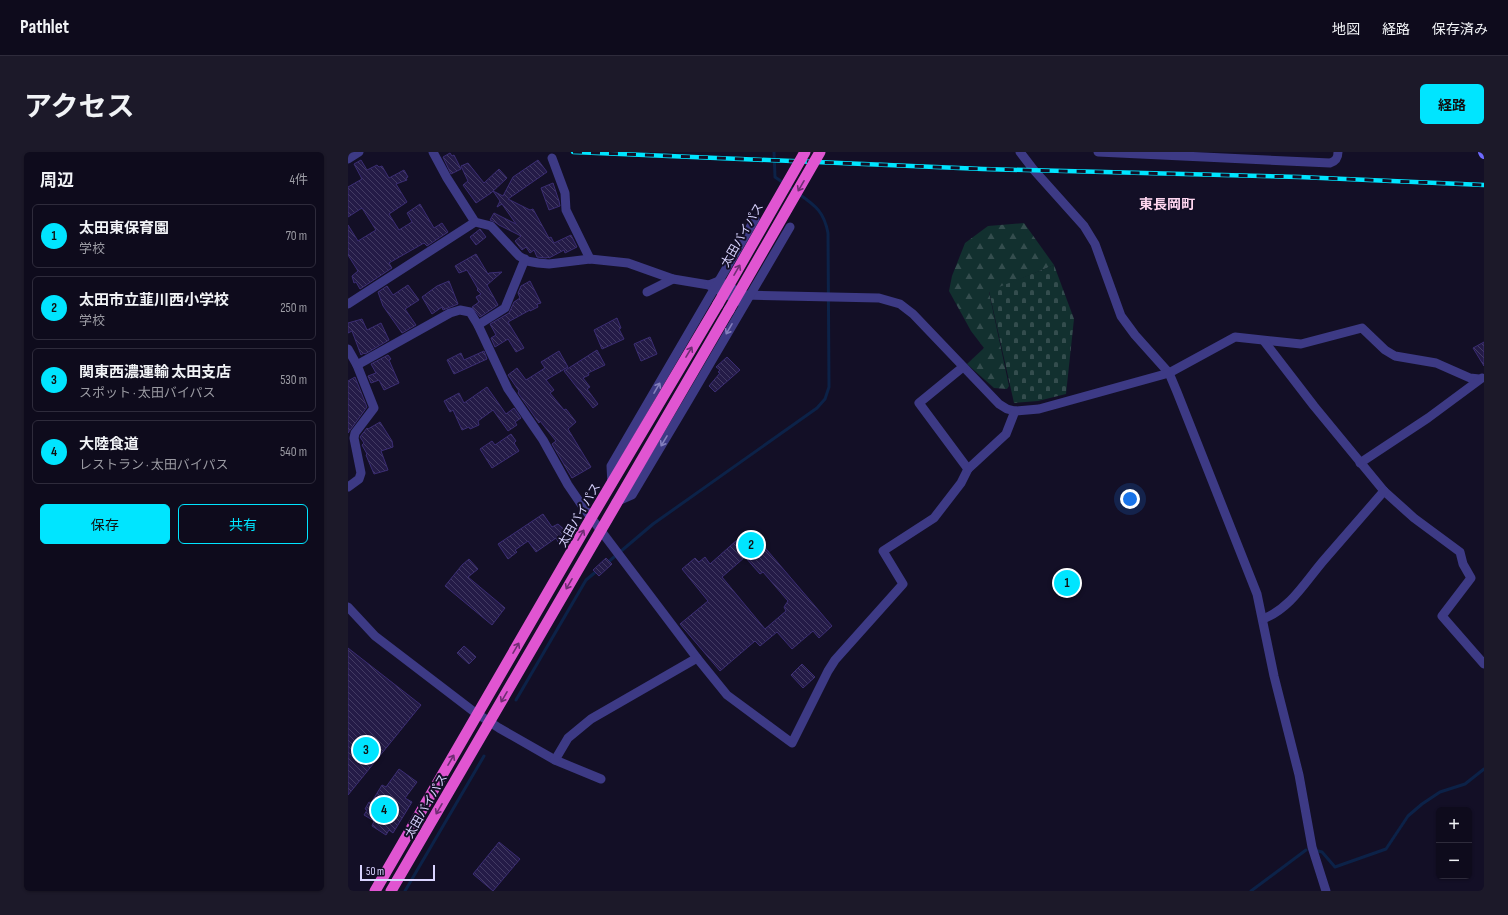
<!DOCTYPE html>
<html lang="ja">
<meta charset="utf-8">
<style>
:root{--surface:#0e0b1c;--page:#1c1929;--text:#f1f3f6;--muted:#9b9ba3;--line:#2e2b3b;--accent:#00e5ff}
body{margin:0;font-family:"Sofia Sans Condensed","Noto Sans JP",sans-serif;background:var(--page);color:var(--text)}
.controls{position:absolute;right:12px;bottom:12px;display:grid;overflow:hidden;border-radius:6px;box-shadow:0 1px 3px #0004}
.controls button{width:36px;height:36px;display:grid;place-items:center;padding:0;border:0;border-bottom:1px solid var(--line);background:var(--surface);color:var(--text);font:20px sans-serif}
.scale{position:absolute;left:12px;bottom:10px;width:75px;box-sizing:border-box;padding-left:4px;border:2px solid #d9d4ff;border-top:0;font-size:11px;line-height:14px;white-space:nowrap;color:#d9d4ff;-webkit-text-stroke:3px #130f26;paint-order:stroke}
.you{position:absolute;left:782px;top:347px;width:14px;height:14px;margin:-10px;border:3px solid #fff;border-radius:50%;background:#1a73e8;box-shadow:0 0 0 6px #1a73e833}
.badge{display:grid;place-items:center;width:26px;height:26px;border-radius:50%;background:var(--accent);color:#111;font-size:13px;font-weight:700}
.pin{position:absolute;translate:-50% -50%;border:2px solid #fff;box-shadow:0 1px 4px #0006}
.list{margin:0;padding:0;list-style:none}
h2{display:flex;justify-content:space-between;align-items:center;height:52px;margin:0;padding:0 16px;font-size:17px}
h2 small{font-size:13px;font-weight:400;color:var(--muted)}
.list li{display:grid;grid-template-columns:26px 1fr auto;gap:12px;align-items:center;box-sizing:border-box;height:64px;margin:0 8px 8px;padding:0 8px;border:1px solid var(--line);border-radius:6px}
.list b{display:block;font-size:15px;white-space:nowrap}
.list p{margin:0;font-size:13px;white-space:nowrap;color:var(--muted)}
.list em{font-size:13px;font-style:normal;color:var(--muted)}
.actions{display:flex;gap:8px;padding:12px 16px}
.actions a{flex:1;padding:9px 0;border:1px solid var(--accent);border-radius:6px;text-align:center;font-size:14px;color:var(--accent)}
.actions .main{background:var(--accent);color:#111}
.map{position:relative;flex:none;width:1136px;height:739px;overflow:hidden;border-radius:6px}
header{display:flex;align-items:center;gap:24px;box-sizing:border-box;height:56px;padding:0 20px;background:var(--surface);border-bottom:1px solid var(--line)}
header strong{font-size:19px}
nav{display:flex;gap:22px;margin-inline-start:auto;font-size:14px}
.intro{display:flex;align-items:center;justify-content:space-between;box-sizing:border-box;height:96px;padding:0 24px}
h1{margin:0;font-size:28px}
.button{padding:10px 18px;border-radius:6px;background:var(--accent);color:#111;font-size:14px;font-weight:700}
main{display:flex;gap:24px;padding:0 24px}
aside{flex:1;background:var(--surface);border-radius:6px;box-shadow:0 1px 3px #0004}
.map>svg:first-child{display:block}
.forest{fill:url(#forest-firs)}
.cemetery{fill:url(#cemetery-stones)}
.lines{fill:none;stroke-linecap:round;stroke-linejoin:round}
.stream{stroke:#0c2248;stroke-width:3}
.building{fill:url(#building-back-hatch);stroke:#3b2d73;fill-rule:evenodd}
.minor{stroke:#3d3a85;stroke-width:9}
.secondary{stroke:#6f6bff;stroke-width:10}
.trunk{stroke:#e055d1;stroke-width:11}
.rail-casing{stroke:#00e5ff;stroke-width:4.5}
.rail{stroke:#130f26;stroke-width:3;stroke-dasharray:9;stroke-linecap:butt}
.trunk-bridge{stroke:#e055d1;stroke-width:11}
.oneway{stroke:#6f2e73}
.oneway2{stroke:#837fbc}
.labels{text-anchor:middle;stroke-width:4;stroke-linejoin:round;paint-order:stroke}
.street-label{font-size:12px;fill:#d9d4ff;stroke:#130f26}
.quarter-label{font-size:14px;font-weight:bold;fill:#ffd6f0;stroke:#130f26}
</style>
<header>
<strong>Pathlet</strong>
<nav><a>地図</a><a>経路</a><a>保存済み</a></nav>
</header>
<div class="intro"><h1>アクセス</h1><a class="button">経路</a></div>
<main>
<aside>
<h2>周辺<small>4件</small></h2>
<ul class="list">
<li><span class="badge">1</span><div><b>太田東保育園</b><p>学校</p></div><em>70 m</em></li>
<li><span class="badge">2</span><div><b>太田市立韮川西小学校</b><p>学校</p></div><em>250 m</em></li>
<li><span class="badge">3</span><div><b>関東西濃運輸 太田支店</b><p>スポット · 太田バイパス</p></div><em>530 m</em></li>
<li><span class="badge">4</span><div><b>大陸食道</b><p>レストラン · 太田バイパス</p></div><em>540 m</em></li>
</ul>
<div class="actions"><a class="main">保存</a><a>共有</a></div>
</aside>
<div class="map">
<svg width="1136" height="739" viewBox="0 0 1136 739">
<defs>
<pattern id="forest-firs" width="22" height="20" patternUnits="userSpaceOnUse"><rect width="22" height="20" fill="#12302f"/><path d="M5 1l3.5 6h-7zM16 11l3.5 6h-7z" fill="#344d4e"/></pattern>
<pattern id="cemetery-stones" width="16" height="16" patternUnits="userSpaceOnUse"><rect width="16" height="16" fill="#12302f"/><path d="M2 7V4a2 2 0 0 1 4 0v3zM10 15v-3a2 2 0 0 1 4 0v3z" fill="#344d4e"/></pattern>
<pattern id="building-back-hatch" width="6" height="6" patternUnits="userSpaceOnUse"><rect width="6" height="6" fill="#241b47"/><path d="M-1 5l2 2M0 0l6 6M5-1l2 2" fill="none" stroke="#433b63"/></pattern>
</defs>
<rect width="100%" height="100%" fill="#130f26"/>
<polygon class="forest" points="676,71 706,113 641,140 661,234 659,237 646,236 619,212 636,196 623,179 601,139 604,124 617,91 640,74"/>
<polygon class="cemetery" points="706,113 726,167 718,242 690,249 666,251 641,139"/>
<g class="lines">
<g class="stream">
<polyline points="426,0 427,25 447,39"/>
<path d="M259 411 305 372 469 256 477 247 481 235 480 81C476 60 468 54 451 42"/>
<polyline points="168,548 238,428 250,418"/>
<polyline points="970,699 974,700 987,715 1038,697 1060,664 1074,652 1092,640 1117,632 1136,617"/>
<polyline points="57,739 136,604"/>
<polyline points="903,739 958,698"/>
</g>
</g>
<g class="building">
<polygon points="102,1 104,4 106,3 113,17 103,22 95,5"/>
<polygon points="13,8 19,18 29,13 31,15 34,14 41,26 56,18 60,25 58,26 59,28 48,32 59,50 41,62 51,78 64,70 59,61 72,52 86,76 94,71 100,80 79,94 76,91 41,111 44,116 12,137 8,130 6,131 4,124 10,119 0,103 0,73 10,89 28,78 14,56 0,65 0,35 14,27 6,12"/>
<polygon points="190,8 199,20 160,47 182,58 185,57 201,86 203,85 206,91 223,83 229,95 217,101 216,98 201,106 200,105 198,106 189,105 186,98 182,101 178,95 174,98 167,89 173,84 151,73 147,70 142,68 146,61 168,72 154,52 149,55 152,49 145,39 155,44 165,25"/>
<polygon points="120,11 136,31 151,17 159,26 143,41 128,51 115,33 120,29 113,14"/>
<polygon points="205,31 211,49 212,54 201,58 193,36"/>
<polygon points="132,77 138,85 128,93 122,85"/>
<polygon points="128,102 140,122 141,121 154,120 139,133 150,153 132,165 124,155 131,150 128,145 133,142 129,138 130,137 119,118 111,121 107,114"/>
<polygon points="101,129 110,152 95,158 94,155 84,162 74,145 89,134"/>
<polygon points="182,129 193,151 189,152 190,155 182,159 182,158 160,170 176,196 168,200 160,187 147,195 143,186 148,183 142,172 161,161 166,150 172,146 170,141 173,134"/>
<polygon points="60,133 71,148 57,157 68,173 54,181 35,154 30,140 39,134 45,143"/>
<polygon points="269,166 273,176 271,177 276,187 254,197 246,178"/>
<polygon points="14,167 19,178 33,171 41,188 17,202 16,201 13,203 4,179 0,181 0,171"/>
<polygon points="302,185 309,202 293,209 286,192"/>
<polygon points="1136,190 1136,214 1125,196"/>
<polygon points="249,198 257,213 240,221 241,223 235,226 242,235 239,237 250,252 245,256 216,219"/>
<polygon points="136,199 139,207 106,222 99,208 113,201 116,208"/>
<polygon points="211,199 220,215 198,228 206,238 202,241 216,258 218,257 228,270 220,277 243,315 224,326 204,292 208,289 192,269 191,271 170,241 171,239 160,223 169,216 178,228 197,216 193,210"/>
<polygon points="40,203 43,207 41,208 51,231 36,238 31,228 23,231 20,224 28,221 23,212"/>
<polygon points="379,205 392,218 367,240 361,234 372,221 370,220 372,218 368,215"/>
<polygon points="7,225 19,255 0,281 0,229"/>
<polygon points="139,235 158,262 166,256 173,266 167,270 169,273 160,279 145,258 130,269 131,273 122,277 121,275 114,278 105,258 102,260 96,249 111,241 116,251"/>
<polygon points="32,270 44,289 45,295 33,299 40,318 26,322 18,303 19,302 14,293 16,291 12,285 19,276 20,277"/>
<polygon points="163,282 168,289 166,291 171,299 144,316 132,297 144,289 147,293"/>
<polygon points="195,362 204,375 210,372 219,380 212,393 208,386 188,400 180,389 167,398 169,400 160,407 150,392"/>
<path d="M407 384 484 474 471 486 465 479 444 497 429 480 412 494 407 489 372 519 332 472 360 449 334 417 347 406 351 410 357 405 362 412 389 388 395 395ZM397 405 412 422 415 420 440 449 436 455 438 459 417 477 374 425Z"/>
<polygon points="258,406 264,412 251,424 245,418"/>
<polygon points="121,407 130,417 120,425 157,456 144,473 97,434 114,413"/>
<polygon points="116,494 128,505 121,512 109,501"/>
<polygon points="0,496 73,553 0,643"/>
<polygon points="454,512 467,525 455,536 443,523"/>
<polygon points="51,617 69,630 57,646 64,650 45,681 41,678 38,683 24,674 26,669 16,663 19,658 17,657 21,650 23,651 34,633 38,635"/>
<polygon points="151,690 172,707 145,739 125,722"/>
</g>
<g class="lines">
<g class="minor">
<polyline points="85,0 99,26 127,70 143,74 171,104 179,109 190,111 201,112 242,107 280,111 325,127 361,133 393,150 401,143"/>
<polyline points="672,0 685,17 736,74 747,92 773,164 787,183 821,221 829,240 909,442 926,524 951,623 964,695 978,739"/>
<path d="M750 0 982 11C988 9 990 6 990 0"/>
<polyline points="204,6 217,41 218,58 242,107"/>
<polyline points="0,7 11,0"/>
<polyline points="361,133 371,129 396,143 531,146 552,152 565,162 651,252 659,257 667,259 691,257 821,221 887,185 953,192 1014,176 1037,198 1047,204 1088,211 1122,226 1131,227"/>
<polyline points="299,140 325,127"/>
<polyline points="0,152 127,70"/>
<polyline points="130,173 157,156 177,107"/>
<polyline points="916,189 966,254 1036,339 1066,366 1112,400 1115,412 1123,426 1094,464 1136,512"/>
<polyline points="0,197 9,213 26,256 7,281 6,286 13,321 11,327 0,335"/>
<polyline points="9,213 102,161 112,158 122,160 130,173 160,237 195,288 220,333 235,355 349,506 379,543 444,591 480,519 487,508 555,432 535,399 586,366 613,331 620,317 658,282 667,259"/>
<polyline points="615,215 571,251 620,317"/>
<polyline points="1012,311 1080,266 1134,226"/>
<polyline points="264,332 263,314 407,67"/>
<polyline points="268,350 284,343 340,249 442,75"/>
<polyline points="0,455 27,484 125,559 151,576 207,608 253,627"/>
<path d="M915 467C943 456 957 430 976 408 996 385 1016 362 1036 339"/>
<polyline points="207,608 220,586 243,567 349,506"/>
</g>
<polyline class="secondary" points="1135,0 1136,2"/>
<g class="trunk">
<polyline points="27,739 243,366 370,152"/>
<polyline points="43,739 381,158"/>
</g>
<defs>
<polyline id="rail" points="225,0 635,17 951,25 1136,33"/>
</defs>
<use href="#rail" class="rail-casing"/>
<use href="#rail" class="rail"/>
<g class="trunk-bridge">
<polyline points="370,152 457,0"/>
<polyline points="381,158 472,0"/>
</g>
</g>
<defs><path id="oneway-shaft" d="M-6 0H5M1.5-3L5.5 0L1.5 3" fill="none" stroke-width="1.6" stroke-linecap="round" stroke-linejoin="round"/></defs>
<g class="oneway">
<use href="#oneway-shaft" transform="translate(453 34) rotate(120)"/>
<use href="#oneway-shaft" transform="translate(389 118) rotate(-60)"/>
<use href="#oneway-shaft" transform="translate(341 200) rotate(-59)"/>
<use href="#oneway-shaft" transform="translate(233 383) rotate(-60)"/>
<use href="#oneway-shaft" transform="translate(221 432) rotate(120)"/>
<use href="#oneway-shaft" transform="translate(168 496) rotate(-60)"/>
<use href="#oneway-shaft" transform="translate(156 545) rotate(120)"/>
<use href="#oneway-shaft" transform="translate(103 608) rotate(-60)"/>
<use href="#oneway-shaft" transform="translate(91 657) rotate(120)"/>
</g>
<g class="oneway2">
<use href="#oneway-shaft" transform="translate(381 177) rotate(120)"/>
<use href="#oneway-shaft" transform="translate(309 236) rotate(-60)"/>
<use href="#oneway-shaft" transform="translate(316 289) rotate(121)"/>
</g>
<g class="labels">
<g class="street-label">
<text transform="translate(394 83) rotate(-60)" y="4">太田バイパス</text>
<text transform="translate(231 363) rotate(-60)" y="4">太田バイパス</text>
<text transform="translate(78 654) rotate(-60)" y="4">太田バイパス</text>
</g>
<g class="quarter-label">
<text x="819" y="57">東長岡町</text>
</g>
</g>
</svg>
<div class="controls">
<button>+</button>
<button>−</button>
</div>
<div class="scale">50 m</div>
<div class="you"></div>
<div class="pin badge" style="left:719px;top:431px">1</div>
<div class="pin badge" style="left:403px;top:393px">2</div>
<div class="pin badge" style="left:18px;top:598px">3</div>
<div class="pin badge" style="left:36px;top:658px">4</div>
</div>
</main>
